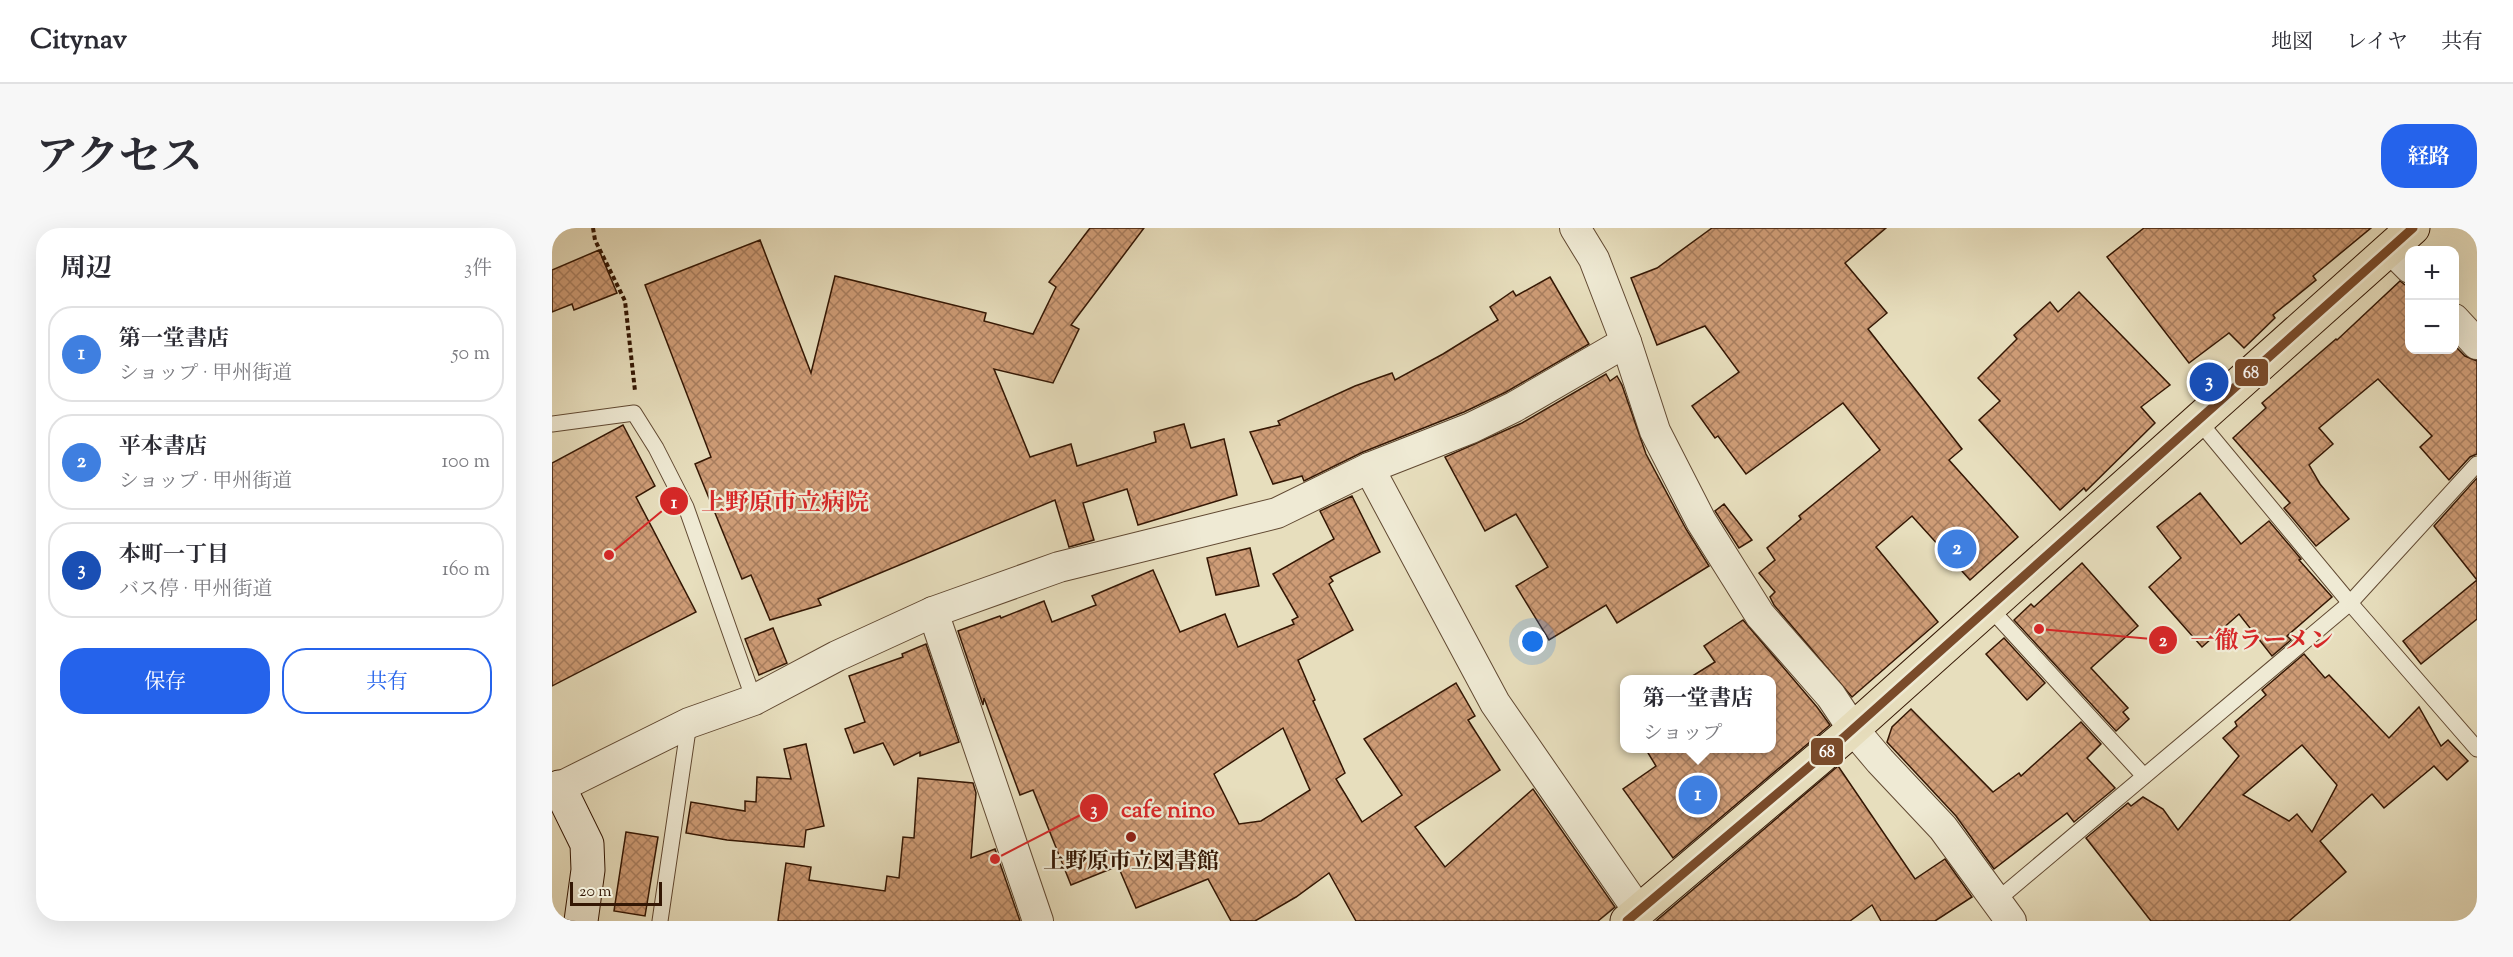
<!DOCTYPE html>
<html lang="ja">
<meta charset="utf-8">
<style>
:root{--surface:#fff;--page:#f7f7f7;--text:#2b2b33;--muted:#7c7c81;--line:#e1e1e2;--accent:#2563eb}
body{margin:0;font-family:"Sorts Mill Goudy","Noto Serif JP",serif;background:var(--page);color:var(--text)}
.controls{position:absolute;right:18px;top:18px;display:grid;overflow:hidden;border-radius:12px;box-shadow:0 6px 24px #0002}
.controls button{width:54px;height:54px;display:grid;place-items:center;padding:0;border:0;border-bottom:2px solid var(--line);background:var(--surface);color:var(--text);font:30px sans-serif}
.scale{position:absolute;left:18px;bottom:15px;width:92px;box-sizing:border-box;padding-left:6px;border:3px solid #341704;border-top:0;font-size:16px;line-height:21px;white-space:nowrap;color:#341704;-webkit-text-stroke:4px #efead4;paint-order:stroke}
.you{position:absolute;left:981px;top:414px;width:21px;height:21px;margin:-15px;border:4px solid #fff;border-radius:50%;background:#1a73e8;box-shadow:0 0 0 9px #1a73e833}
.badge{display:grid;place-items:center;width:39px;height:39px;border-radius:50%;background:var(--accent);color:#fff;font-size:20px;font-weight:700}
.pin{position:absolute;translate:-50% -50%;border:3px solid #fff;box-shadow:0 2px 6px #0006}
.popup{position:absolute;left:1068px;top:447px;width:156px;height:78px;box-sizing:border-box;display:grid;place-content:center;border-radius:12px;background:var(--surface);filter:drop-shadow(0 2px 4px #0005);font-size:20px;white-space:nowrap;color:var(--muted)}
.popup b{font-size:22px;color:var(--text)}
.popup::after{content:'';position:absolute;left:50%;top:100%;margin-left:-12px;border:12px solid transparent;border-top-color:var(--surface)}
.list{margin:0;padding:0;list-style:none}
h2{display:flex;justify-content:space-between;align-items:center;height:78px;margin:0;padding:0 24px;font-size:26px}
h2 small{font-size:20px;font-weight:400;color:var(--muted)}
.list li{display:grid;grid-template-columns:39px 1fr auto;gap:18px;align-items:center;box-sizing:border-box;height:96px;margin:0 12px 12px;padding:0 12px;border:2px solid var(--line);border-radius:24px}
.list b{display:block;font-size:22px;white-space:nowrap}
.list p{margin:0;font-size:20px;white-space:nowrap;color:var(--muted)}
.list em{font-size:20px;font-style:normal;color:var(--muted)}
.actions{display:flex;gap:12px;padding:18px 24px}
.actions a{flex:1;padding:14px 0;border:2px solid var(--accent);border-radius:24px;text-align:center;font-size:21px;color:var(--accent)}
.actions .main{background:var(--accent);color:#fff}
.map{position:relative;flex:none;width:1925px;height:693px;overflow:hidden;border-radius:24px}
header{display:flex;align-items:center;gap:36px;box-sizing:border-box;height:84px;padding:0 30px;background:var(--surface);border-bottom:2px solid var(--line)}
header strong{font-size:28px}
nav{display:flex;gap:33px;margin-inline-start:auto;font-size:21px}
.intro{display:flex;align-items:center;justify-content:space-between;box-sizing:border-box;height:144px;padding:0 36px}
h1{margin:0;font-size:42px}
.button{padding:15px 27px;border-radius:24px;background:var(--accent);color:#fff;font-size:21px;font-weight:700}
main{display:flex;gap:36px;padding:0 36px}
aside{flex:1;background:var(--surface);border-radius:24px;box-shadow:0 6px 24px #0002}
.map>svg:first-child{display:block}
.building{fill:url(#building-cross-hatch);stroke:#341704;stroke-width:1.5;fill-rule:evenodd}
.lines{fill:none;stroke-linecap:round;stroke-linejoin:round}
.lane-casing{stroke:#614932;stroke-width:17}
.street-casing{stroke:#614932;stroke-width:32}
.secondary-casing{stroke:#341704;stroke-width:35}
.highway-casing{stroke:#341704;stroke-width:35}
.path{stroke:#341704;stroke-width:4;stroke-dasharray:4.5 3;stroke-linecap:butt}
.lane{stroke:#efead4;stroke-width:15}
.street{stroke:#efead4;stroke-width:30}
.secondary{stroke:#efead4;stroke-width:33}
.highway{stroke:#e7debd;stroke-width:33}
.bus-1-casing{stroke:#efead4;stroke-width:14}
.bus-1{stroke:#7a4b2a;stroke-width:9}
.poi-dot{fill:#8f2418;stroke:#efead4;stroke-width:2}
.labels{text-anchor:middle;stroke-width:4.5;stroke-linejoin:round;paint-order:stroke}
.poi-label{font-size:22px;font-weight:bold;fill:#341704;stroke:#efead4}
.leader{fill:none;stroke:#d62828;stroke-width:2}
.callout-dot{fill:#d62828;stroke:#efead4;stroke-width:2}
.mark-label{font-size:18px;text-anchor:middle;font-weight:bold;fill:#fff}
.callout-label{font-size:24px;text-anchor:middle;font-weight:bold;fill:#d62828;stroke:#efead4;stroke-width:4.5;stroke-linejoin:round;paint-order:stroke}
.line-badge{stroke:#efead4;stroke-width:2}
.badge-label{font-size:16px;text-anchor:middle;font-weight:bold;fill:#fff}
</style>
<header>
<strong>Citynav</strong>
<nav><a>地図</a><a>レイヤ</a><a>共有</a></nav>
</header>
<div class="intro"><h1>アクセス</h1><a class="button">経路</a></div>
<main>
<aside>
<h2>周辺<small>3件</small></h2>
<ul class="list">
<li><span class="badge" style="background:#3f7fe0">1</span><div><b>第一堂書店</b><p>ショップ · 甲州街道</p></div><em>50 m</em></li>
<li><span class="badge" style="background:#3f7fe0">2</span><div><b>平本書店</b><p>ショップ · 甲州街道</p></div><em>100 m</em></li>
<li><span class="badge" style="background:#1a4fb4">3</span><div><b>本町一丁目</b><p>バス停 · 甲州街道</p></div><em>160 m</em></li>
</ul>
<div class="actions"><a class="main">保存</a><a>共有</a></div>
</aside>
<div class="map">
<svg width="1925" height="693" viewBox="0 0 1925 693">
<defs>
<pattern id="building-cross-hatch" width="8" height="8" patternUnits="userSpaceOnUse" patternTransform="scale(1.5)"><rect width="8" height="8" fill="#ce9c76"/><path d="M0 0l8 8M0 8l8-8" fill="none" stroke="#a87e5f"/></pattern>
</defs>
<rect width="100%" height="100%" fill="#e7debd"/>
<filter id="stains"><feTurbulence type="fractalNoise" baseFrequency=".00333" numOctaves="4"/><feColorMatrix values="0 0 0 0 .2 0 0 0 0 .09 0 0 0 0 .02 0 0 0 .5 -.17"/></filter>
<radialGradient id="worn" r=".72"><stop offset=".6" stop-color="#630" stop-opacity="0"/><stop offset="1" stop-color="#630" stop-opacity=".3"/></radialGradient>
<g class="building">
<polygon points="538,0 592,0 519,97 527,101 501,155 442,141 478,229 519,216 525,238 604,214 602,204 632,196 639,220 672,211 685,267 586,297 575,261 531,275 542,312 517,319 503,272 266,371 269,377 218,392 199,347 190,351 143,236 159,229 93,57 208,12 259,145 283,48 434,85 432,93 481,106 504,59 497,54"/>
<polygon points="1160,0 1334,0 1293,35 1335,85 1316,101 1410,221 1397,232 1466,309 1418,352 1360,288 1324,319 1386,394 1300,469 1222,377 1218,369 1223,364 1207,345 1223,332 1215,320 1249,291 1247,288 1328,222 1291,175 1194,246 1166,208 1163,210 1140,178 1187,144 1153,98 1105,117 1079,50 1105,40"/>
<polygon points="1592,0 1819,0 1761,48 1764,52 1721,87 1723,90 1692,120 1677,105 1637,135 1555,29"/>
<polygon points="47,22 65,65 22,82 20,76 0,84 0,42"/>
<polygon points="998,49 1037,116 954,164 912,184 811,224 752,253 750,248 721,256 698,204 728,197 726,193 803,158 840,145 843,152 891,126 946,92 938,79 961,63 964,68"/>
<polygon points="1848,53 1857,60 1857,122 1902,122 1902,117 1913,128 1925,133 1925,226 1918,229 1897,252 1868,219 1880,208 1826,151 1767,200 1781,216 1757,237 1768,256 1797,291 1764,318 1732,280 1738,275 1681,210 1714,180 1710,175 1784,111 1785,112"/>
<polygon points="1527,64 1618,157 1589,179 1603,195 1534,263 1532,260 1508,282 1427,192 1448,173 1426,150 1465,111 1462,107 1498,74 1506,84"/>
<polygon points="1054,146 1058,153 1065,148 1070,157 1094,226 1134,301 1157,338 1065,395 1054,377 997,412 964,358 996,339 964,286 933,303 893,229 970,195"/>
<polygon points="71,197 103,258 84,269 144,384 0,458 0,235"/>
<polygon points="1925,250 1925,352 1882,298"/>
<polygon points="1648,265 1689,316 1717,293 1749,331 1747,332 1780,369 1735,408 1739,412 1720,428 1687,386 1650,419 1597,359 1629,330 1605,299"/>
<path d="M800 268 828 324 778 349 781 353 777 356 801 402 746 432 763 472 761 473 793 545 784 551 810 594 850 567 812 511 904 455 923 488 916 492 948 542 863 599 893 639 981 561 1063 679 1046 693H804L777 645 744 669 703 693H679L656 651 584 680 566 638 519 657 481 562 468 567 432 470 431 477 406 403 448 388 449 390 492 373 500 394 544 377 540 368 601 342 628 404 673 386 686 419 742 396 740 392 746 389 721 346 782 311 768 283ZM731 500 758 562 709 593 687 596 662 546Z"/>
<polygon points="1172,276 1200,312 1187,320 1163,283"/>
<polygon points="698,320 707,358 664,367 655,330"/>
<polygon points="1530,335 1586,398 1539,440 1576,480 1571,484 1577,491 1564,503 1462,392 1479,376 1482,379"/>
<polygon points="1925,352 1925,391 1869,436 1851,413"/>
<polygon points="1191,392 1265,479 1278,497 1121,630 1071,561 1104,538 1093,520 1220,520 1220,452 1134,452 1163,434 1152,418"/>
<polygon points="221,400 235,435 207,447 193,411"/>
<polygon points="1452,410 1493,455 1475,472 1434,426"/>
<polygon points="374,416 407,514 368,528 368,524 342,537 331,515 302,525 293,501 313,494 297,448 351,429 350,426"/>
<path d="M1752 426 1773 450 1777 447 1837 510 1867 479 1889 518 1896 512 1916 533 1895 552 1882 538 1832 580 1820 566 1768 613 1794 644 1737 693H1599L1534 610 1576 575 1579 578 1591 569 1611 581 1626 602 1687 528 1671 510 1685 498 1683 494 1714 467 1710 462ZM1750 517 1785 557 1760 604 1745 586 1737 593 1691 567Z"/>
<polygon points="1359,481 1441,564 1467,545 1469,548 1529,494 1549,516 1535,530 1563,560 1522,594 1515,585 1442,641 1404,588 1335,514 1340,499"/>
<polygon points="254,516 272,598 254,602 252,619 175,612 134,605 139,574 193,583 193,573 204,574 205,549 239,551 232,521"/>
<polygon points="1286,538 1363,651 1393,631 1420,669 1383,693 1329,693 1320,677 1298,693 1104,693"/>
<polygon points="366,550 421,555 424,565 419,630 443,621 468,693 226,693 234,635 259,639 257,652 333,663 335,648 347,650 351,609 362,610"/>
<polygon points="74,604 106,609 93,688 62,683"/>
</g>
<g class="lines">
<defs>
<g id="lane">
<polyline points="1645,191 1798,375 1925,521"/>
<polyline points="0,196 82,185 104,220 134,279 202,472"/>
<polyline points="1436,378 1592,548"/>
<polyline points="1444,673 1798,375 1925,236"/>
<polyline points="108,693 137,495"/>
</g>
<g id="street">
<polyline points="1023,0 1042,31 1074,114 1103,203 1149,293 1208,387 1279,468 1301,501 1328,533 1391,600 1459,693"/>
<polyline points="1838,20 1858,40"/>
<polyline points="1902,91 1925,116"/>
<polyline points="817,240 943,475 1086,682"/>
<polyline points="381,384 486,693"/>
<polyline points="0,563 137,495 202,472 285,428 381,384 507,339 725,285 817,240 919,200 962,179 1074,114"/>
</g>
<polyline id="secondary" points="7,559 35,616 36,642 29,693"/>
<polyline id="highway" points="1075,693 1291,510 1861,0"/>
</defs>
<use href="#lane" class="lane-casing"/>
<use href="#street" class="street-casing"/>
<use href="#secondary" class="secondary-casing"/>
<use href="#highway" class="highway-casing"/>
<polyline class="path" points="41,0 43,12 73,73 83,163"/>
<use href="#lane" class="lane"/>
<use href="#street" class="street"/>
<use href="#secondary" class="secondary"/>
<use href="#highway" class="highway"/>
<defs>
<polyline id="bus-1" points="1075,693 1291,510 1861,0"/>
</defs>
<use href="#bus-1" class="bus-1-casing"/>
<use href="#bus-1" class="bus-1"/>
</g>
<circle class="poi-dot" cx="579" cy="609" r="6"/>
<g class="labels">
<g class="poi-label">
<text x="579" y="640">上野原市立図書館</text>
</g>
</g>
<path class="leader" d="M57 327L122 273M1487 401L1611 412M443 631L542 580"/>
<g class="callout-dot">
<circle cx="57" cy="327" r="6"/>
<circle cx="1487" cy="401" r="6"/>
<circle cx="443" cy="631" r="6"/>
<circle cx="122" cy="273" r="15"/>
<circle cx="1611" cy="412" r="15"/>
<circle cx="542" cy="580" r="15"/>
</g>
<g class="mark-label">
<text x="122" y="280">1</text>
<text x="1611" y="418">2</text>
<text x="542" y="587">3</text>
</g>
<g class="callout-label">
<text x="233" y="282">上野原市立病院</text>
<text x="1710" y="420">一徹ラーメン</text>
<text x="616" y="589">cafe nino</text>
</g>
<g class="line-badge">
<rect x="1682" y="130" width="35" height="29" rx="6" fill="#7a4b2a"/>
<rect x="1258" y="509" width="34" height="29" rx="6" fill="#7a4b2a"/>
</g>
<g class="badge-label">
<text x="1699" y="150">68</text>
<text x="1275" y="529">68</text>
</g>
<rect width="100%" height="100%" filter="url(#stains)"/>
<rect width="100%" height="100%" fill="url(#worn)"/>
</svg>
<div class="controls">
<button>+</button>
<button>−</button>
</div>
<div class="scale">20 m</div>
<div class="you"></div>
<div class="pin badge" style="left:1146px;top:567px;background:#3f7fe0">1</div>
<div class="popup"><b>第一堂書店</b>ショップ</div>
<div class="pin badge" style="left:1405px;top:321px;background:#3f7fe0">2</div>
<div class="pin badge" style="left:1657px;top:154px;background:#1a4fb4">3</div>
</div>
</main>
